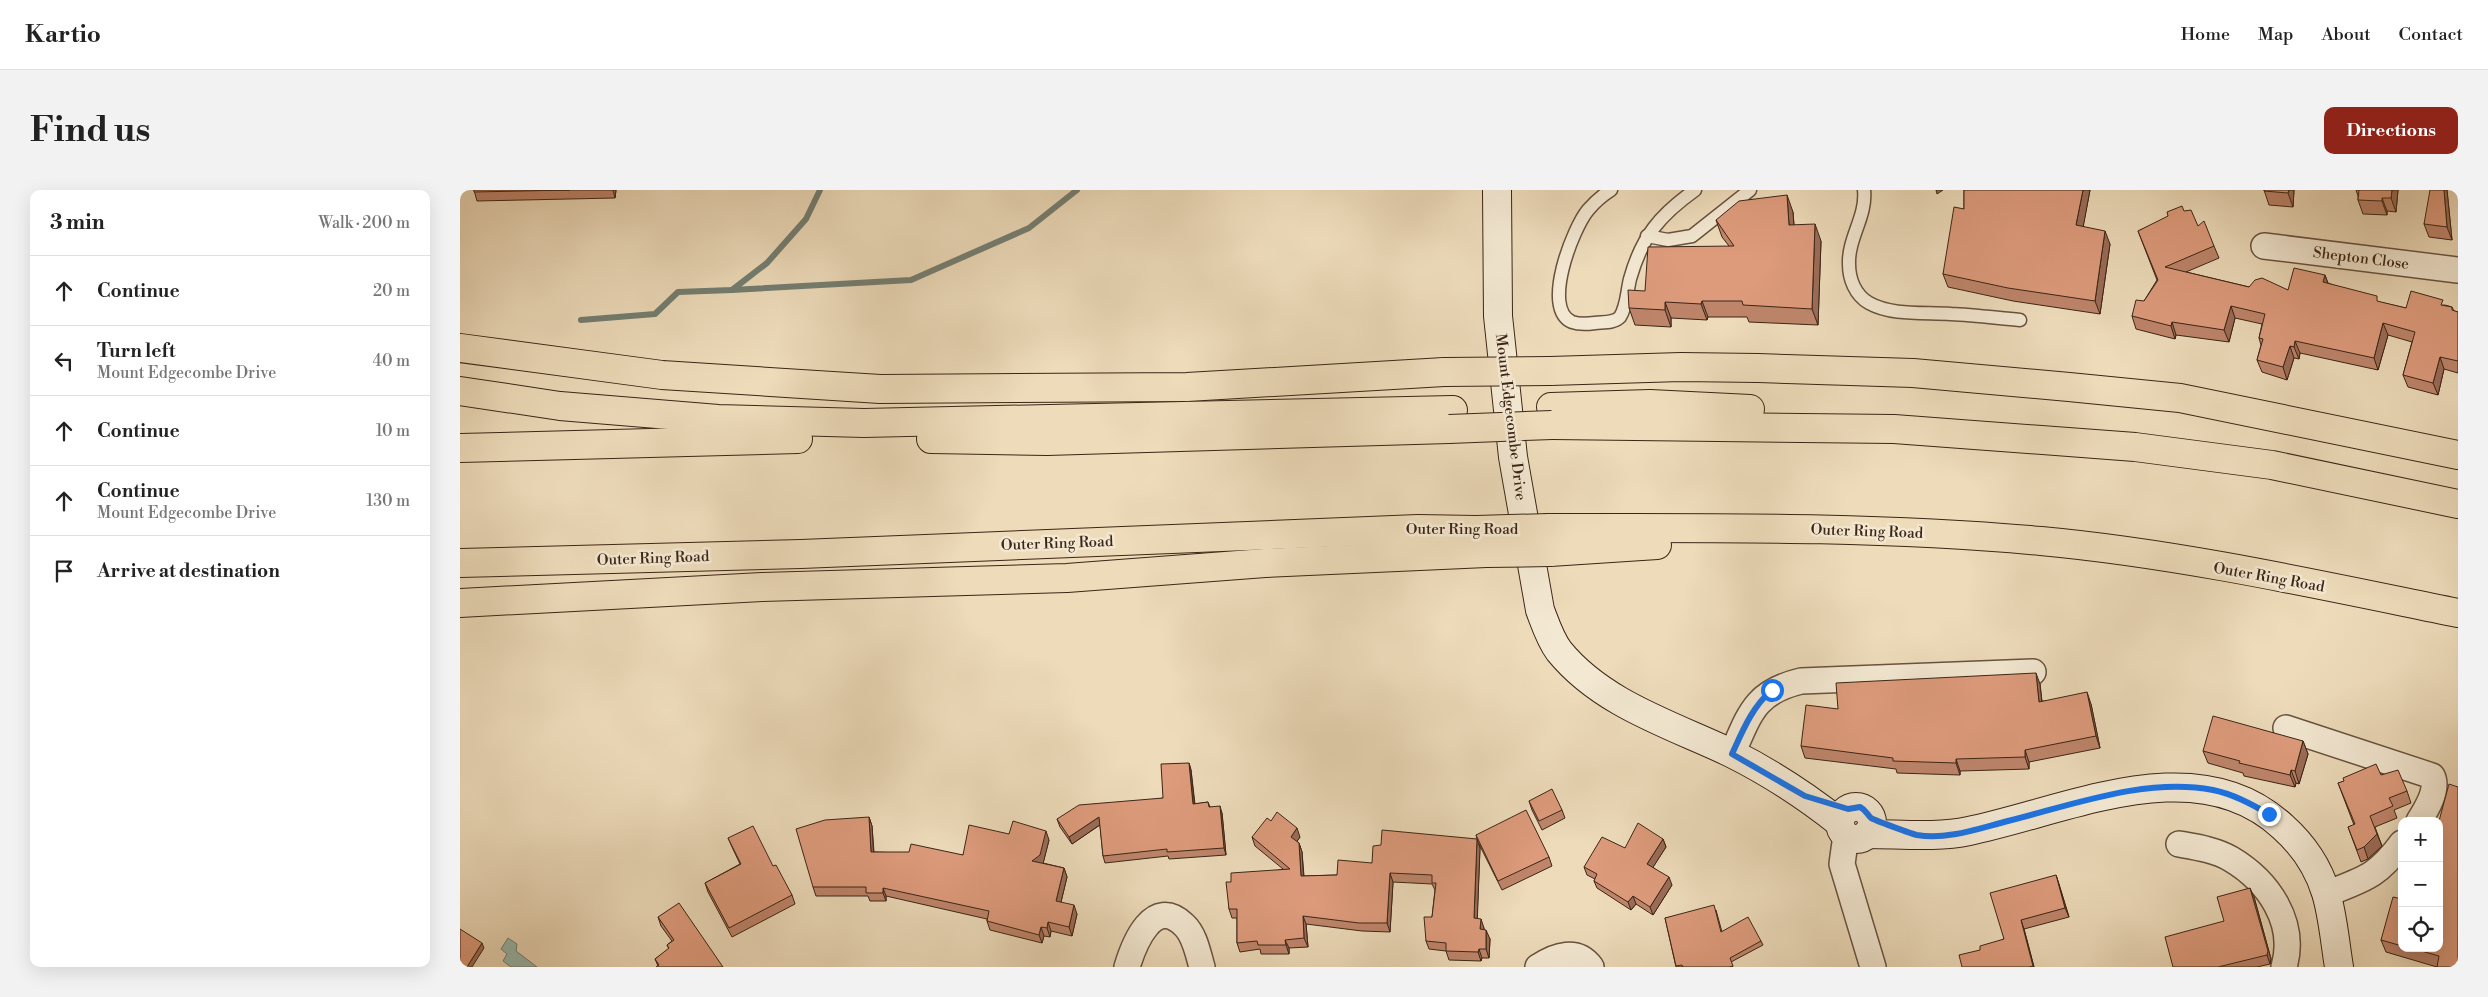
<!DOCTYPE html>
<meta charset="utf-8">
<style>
:root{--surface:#fff;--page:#f2f2f2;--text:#222;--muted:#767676;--line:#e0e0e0;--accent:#8f2418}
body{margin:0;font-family:"Libre Bodoni",serif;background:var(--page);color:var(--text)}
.controls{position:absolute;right:15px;bottom:15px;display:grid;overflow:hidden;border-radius:10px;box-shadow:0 5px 20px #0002}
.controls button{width:45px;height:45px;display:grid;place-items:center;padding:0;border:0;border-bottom:1px solid var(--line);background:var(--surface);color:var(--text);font:25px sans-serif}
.stop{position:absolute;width:15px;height:15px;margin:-11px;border:4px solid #1a73e8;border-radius:50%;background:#fff}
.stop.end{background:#1a73e8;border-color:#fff;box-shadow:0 1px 5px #0008}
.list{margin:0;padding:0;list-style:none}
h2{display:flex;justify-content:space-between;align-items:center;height:65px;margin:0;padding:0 20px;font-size:21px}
h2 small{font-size:16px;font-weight:400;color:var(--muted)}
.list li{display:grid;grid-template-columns:32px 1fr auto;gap:15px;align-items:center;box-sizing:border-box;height:70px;padding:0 20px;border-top:1px solid var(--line)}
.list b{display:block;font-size:19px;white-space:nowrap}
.list p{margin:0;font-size:16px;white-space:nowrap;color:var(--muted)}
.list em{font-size:16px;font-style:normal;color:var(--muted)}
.icon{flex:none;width:28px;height:28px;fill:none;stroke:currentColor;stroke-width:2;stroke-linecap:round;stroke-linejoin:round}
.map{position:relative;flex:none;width:1998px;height:777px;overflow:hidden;border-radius:10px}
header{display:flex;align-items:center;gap:30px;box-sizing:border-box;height:70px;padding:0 25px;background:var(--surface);border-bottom:1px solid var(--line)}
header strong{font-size:24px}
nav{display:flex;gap:28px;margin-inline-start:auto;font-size:18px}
.intro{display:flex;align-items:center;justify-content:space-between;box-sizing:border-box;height:120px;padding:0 30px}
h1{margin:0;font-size:35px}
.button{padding:12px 22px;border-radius:10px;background:var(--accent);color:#fff;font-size:18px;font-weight:700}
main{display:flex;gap:30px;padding:0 30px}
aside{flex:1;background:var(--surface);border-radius:10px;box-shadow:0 5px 20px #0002}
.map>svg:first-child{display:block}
.water{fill:#99bbaf;stroke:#747f72}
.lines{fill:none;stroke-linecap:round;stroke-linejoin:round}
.stream{stroke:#747f72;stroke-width:6}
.lane-casing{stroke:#68523f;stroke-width:15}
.street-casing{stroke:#68523f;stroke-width:28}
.secondary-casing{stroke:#3c2516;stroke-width:30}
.highway-casing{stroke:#3c2516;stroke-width:30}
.lane{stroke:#f3e8d2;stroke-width:12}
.street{stroke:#f3e8d2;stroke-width:25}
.secondary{stroke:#f3e8d2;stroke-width:28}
.highway{stroke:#eddbba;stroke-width:28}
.highway-bridge-casing{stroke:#3c2516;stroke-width:30;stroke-linecap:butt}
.highway-bridge{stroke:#eddbba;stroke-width:28}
.wall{fill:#be856b;stroke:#3c2516}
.shaded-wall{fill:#9b6c57;stroke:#3c2516}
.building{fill:#dd9b7c;stroke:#3c2516}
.route{stroke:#1a73e8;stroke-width:6}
.labels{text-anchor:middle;stroke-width:5;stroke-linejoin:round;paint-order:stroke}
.street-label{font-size:15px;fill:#3c2516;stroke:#f3e8d2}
</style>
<header>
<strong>Kartio</strong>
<nav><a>Home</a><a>Map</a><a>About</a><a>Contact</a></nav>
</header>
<div class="intro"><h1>Find us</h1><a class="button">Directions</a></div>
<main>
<aside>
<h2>3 min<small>Walk · 200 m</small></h2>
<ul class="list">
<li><svg class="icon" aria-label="ahead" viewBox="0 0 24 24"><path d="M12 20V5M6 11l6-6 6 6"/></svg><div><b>Continue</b></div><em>20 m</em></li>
<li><svg class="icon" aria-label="left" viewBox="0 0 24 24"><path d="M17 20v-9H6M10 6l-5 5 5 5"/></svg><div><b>Turn left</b><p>Mount Edgecombe Drive</p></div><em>40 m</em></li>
<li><svg class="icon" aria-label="ahead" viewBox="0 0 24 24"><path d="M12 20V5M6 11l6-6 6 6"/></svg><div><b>Continue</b></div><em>10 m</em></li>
<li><svg class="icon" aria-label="ahead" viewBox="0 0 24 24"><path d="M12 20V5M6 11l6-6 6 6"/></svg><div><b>Continue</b><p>Mount Edgecombe Drive</p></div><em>130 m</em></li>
<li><svg class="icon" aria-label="arrive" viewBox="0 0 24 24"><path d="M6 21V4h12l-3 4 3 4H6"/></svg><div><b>Arrive at destination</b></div></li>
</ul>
</aside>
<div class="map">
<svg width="1998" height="777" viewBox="0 0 1998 777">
<rect width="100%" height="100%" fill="#eddbba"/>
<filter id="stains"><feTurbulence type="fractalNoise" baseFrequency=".004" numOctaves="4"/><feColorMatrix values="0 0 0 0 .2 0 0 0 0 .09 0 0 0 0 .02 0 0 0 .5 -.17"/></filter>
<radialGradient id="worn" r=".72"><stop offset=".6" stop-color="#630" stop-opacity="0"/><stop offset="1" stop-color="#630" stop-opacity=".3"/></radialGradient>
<polygon class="water" points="48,748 57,754 56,761 77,777 51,777 43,771 47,764 41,759"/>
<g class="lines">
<g class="stream">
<polyline points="272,100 451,90 569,38 617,0"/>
<polyline points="121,130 195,124 218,102 272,100 307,73 346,29 360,0"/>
</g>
<defs>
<g id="lane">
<path d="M1151 0C1143 5 1134 13 1128 20 1113 38 1081 119 1112 132 1120 135 1128 134 1135 133 1144 132 1154 133 1160 127 1167 116 1167 101 1170 89 1182 46 1200 25 1235 0"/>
<path d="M1404 0C1407 26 1388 48 1389 74 1389 89 1395 105 1409 113 1432 126 1465 122 1491 124 1514 125 1537 128 1560 130"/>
<polyline points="1187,46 1208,50 1232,46 1290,0"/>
</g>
<g id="street">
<polyline points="1804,56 1998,80"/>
<path d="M1826 538 1972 586C1979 599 1966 620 1959 631"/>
<path d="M1272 564C1290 523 1295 502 1341 491L1573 482"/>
<polyline points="1386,645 1382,674 1413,777"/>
<path d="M1719 654C1736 657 1756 660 1771 669 1808 691 1837 732 1824 777"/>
<path d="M1866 704C1904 689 1917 687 1942 653"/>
<path d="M667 777C674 754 693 705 724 735 735 745 738 764 742 777"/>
<path d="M1078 777C1096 765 1117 758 1131 777"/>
</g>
<g id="secondary">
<path d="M1037 0 1038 126 1053 267 1080 420C1085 433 1090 449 1099 461 1142 514 1212 535 1271 563 1311 583 1346 606 1380 633"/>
<circle cx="1396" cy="633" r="16"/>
<path d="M1407 644C1441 644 1476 648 1509 641 1607 621 1737 556 1823 637 1842 654 1858 677 1866 703 1873 726 1875 753 1879 777"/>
</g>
<g id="highway">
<polyline points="0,158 202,185 420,199 727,197 984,182"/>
<polyline points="1090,181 1221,177 1298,178 1453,183 1609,197 1720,208 1998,265"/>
<polyline points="0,201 100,216 258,229 404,233 993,220"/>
<polyline points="1091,217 1190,214 1290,219"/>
<polyline points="1092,235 1434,239 1675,257 1812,275 1998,314"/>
<polyline points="471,249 587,251 989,239"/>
<polyline points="0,258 338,249"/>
<path d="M1089 338C1253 338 1417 336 1581 351 1721 364 1860 395 1998 423"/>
<polyline points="1090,362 1197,355"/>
<polyline points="0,373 341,364 958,339 1016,340"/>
<polyline points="0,413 302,397 607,388 805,373 1026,363"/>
</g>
</defs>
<use href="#lane" class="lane-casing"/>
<use href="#street" class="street-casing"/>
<use href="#secondary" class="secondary-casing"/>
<use href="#highway" class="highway-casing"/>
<use href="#lane" class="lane"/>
<use href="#street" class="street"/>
<use href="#secondary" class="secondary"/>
<use href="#highway" class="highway"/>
<defs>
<g id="highway-bridge">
<polyline points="984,182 1090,181"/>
<polyline points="989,239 1092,235"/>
<polyline points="1016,340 1089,338"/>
<polyline points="1026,363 1090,362"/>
</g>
</defs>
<use href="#highway-bridge" class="highway-bridge-casing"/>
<use href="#highway-bridge" class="highway-bridge"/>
</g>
<g class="wall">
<polygon points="14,0 156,0 155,8 17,11"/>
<polygon points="1504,0 1630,0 1623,36 1650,54 1640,124 1553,111 1488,97 1483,84 1504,19"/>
<polygon points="1804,0 1834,0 1833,17 1809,15"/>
<polygon points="1896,0 1938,0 1936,22 1927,21 1927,25 1903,24 1898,10 1898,6"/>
<polygon points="1987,0 1992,50 1969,47 1964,34"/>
<polygon points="1724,21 1754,56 1759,68 1726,82 1789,97 1828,100 1865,85 1868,93 1919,112 1946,118 1985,115 1992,117 1994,121 1998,122 1998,183 1984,179 1978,205 1948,197 1943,185 1952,152 1928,145 1918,180 1840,163 1839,169 1834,168 1827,190 1802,182 1797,170 1801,155 1799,148 1802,134 1775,128 1769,152 1716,145 1715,149 1676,139 1672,126 1684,111 1697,90 1678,41"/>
<polygon points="1333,22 1334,35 1361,51 1358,135 1289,132 1287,127 1248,127 1247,130 1211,128 1211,137 1175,135 1169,118 1185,101 1269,56 1262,47 1256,30"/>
<polygon points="1580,494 1582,511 1631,514 1640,558 1569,572 1569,579 1500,581 1500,585 1437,583 1436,579 1345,568 1341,556 1378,519"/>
<polygon points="1843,551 1848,564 1839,594 1836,593 1835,597 1784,586 1783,583 1748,573 1743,561"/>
<polygon points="729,573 731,580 735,614 748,612 750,617 762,623 766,665 709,669 708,666 645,673 643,666 640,635 612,654 600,637 597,629 703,608"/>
<polygon points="1921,585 1947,601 1951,613 1934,620 1937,628 1915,637 1922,656 1908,669 1901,672 1888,637 1894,635 1878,593"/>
<polygon points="1069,611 1102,620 1105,628 1082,640 1072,620"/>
<polygon points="409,627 412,636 414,662 503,665 549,644 589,650 583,673 604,678 607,687 601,712 617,724 612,746 591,741 590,747 584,746 582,753 530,740 527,731 527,729 426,706 426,711 410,711 408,706 356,706 353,697"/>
<polygon points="1016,645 1089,667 1092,676 1042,700 1019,654 1020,658 1017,729 1024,738 1024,740 1030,749 1029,768 1022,768 1021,771 989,770 986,761 969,759 966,751 972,727 975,700 972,694 933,692 930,742 902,741 846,734 848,757 829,758 829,764 801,764 800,759 780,762 777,753 777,728 772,728 769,719 771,692 823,679 795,656 792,647 840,647 837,651 839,653 842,662 844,686 877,685 912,673 1017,649"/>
<polygon points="268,648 313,676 332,705 335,714 272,747 248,702 245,693 280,674 272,657"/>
<polygon points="1203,649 1206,657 1193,677 1212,695 1193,725 1176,714 1171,720 1137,698 1134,691 1135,689 1127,685 1124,677 1165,658"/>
<polygon points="1596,685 1609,727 1564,739 1574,777 1502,777 1520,760 1544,749"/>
<polygon points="1794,707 1811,769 1810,774 1797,777 1713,777 1764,731"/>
<polygon points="1942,709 1942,758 1979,758 1998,777 1977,777 1926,762 1921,750"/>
<polygon points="1256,720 1262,742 1301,751 1303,755 1271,772 1273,777 1216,777 1205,728"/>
<polygon points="198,727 263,777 198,776 195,769 209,759 207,755 212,751 201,736"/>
</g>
<g class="shaded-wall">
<polygon points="153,0 156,0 155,8"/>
<polygon points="1476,0 1483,0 1477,4"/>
<polygon points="1623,0 1630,0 1621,49 1616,35"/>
<polygon points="1829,0 1834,0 1833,17 1828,3"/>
<polygon points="1932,0 1938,0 1936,22 1931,8"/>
<polygon points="1984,0 1987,0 1992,50 1987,37"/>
<polygon points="1327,5 1333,22 1335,51 1329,35"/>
<polygon points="1922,8 1927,21 1927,25 1922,11"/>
<polygon points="1355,34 1361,51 1358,135 1352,119"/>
<polygon points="1645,41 1650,54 1640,124 1635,111"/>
<polygon points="1865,85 1869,97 1863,92"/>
<polygon points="1242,111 1248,127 1247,130 1241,114"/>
<polygon points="1205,112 1211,128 1211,137 1205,120"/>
<polygon points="1771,116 1775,128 1769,152 1764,140"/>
<polygon points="1712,132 1716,145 1715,149 1711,136"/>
<polygon points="1923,133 1928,145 1918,180 1914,168"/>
<polygon points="1835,151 1840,163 1839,169 1834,157"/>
<polygon points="1830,156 1834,168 1827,190 1823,177"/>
<polygon points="1980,167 1984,179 1978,205 1973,193"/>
<polygon points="1576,483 1580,494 1583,524 1579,512"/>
<polygon points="1627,502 1631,514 1640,558 1636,546"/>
<polygon points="1843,551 1848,564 1839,594 1835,581"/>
<polygon points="1565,560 1569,572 1569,579 1565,567"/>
<polygon points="1496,569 1500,581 1500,585 1496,573"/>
<polygon points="729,573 731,580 735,621 733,614"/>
<polygon points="1831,580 1836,593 1835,597 1830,585"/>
<polygon points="760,616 762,623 766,665 764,658"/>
<polygon points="409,627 412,636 414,671 411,662"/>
<polygon points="639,627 641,634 612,654 609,647"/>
<polygon points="837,638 840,647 834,656 831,647"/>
<polygon points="586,641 589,650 583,674 572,671"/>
<polygon points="1917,644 1922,656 1908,669 1904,657"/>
<polygon points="1017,649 1020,658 1017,737 1014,728"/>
<polygon points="1203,649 1206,657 1190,682 1187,674"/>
<polygon points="839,653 842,662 844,695 841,686"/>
<polygon points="604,678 607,687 599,720 596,711"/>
<polygon points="930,683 933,692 930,742 927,733"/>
<polygon points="1596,685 1599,694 1609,727 1605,718"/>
<polygon points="1209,687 1212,695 1193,725 1190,717"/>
<polygon points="423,698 426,706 426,711 423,703"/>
<polygon points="1790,698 1794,707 1811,769 1810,774 1807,765"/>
<polygon points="1173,706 1176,714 1171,720 1168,712"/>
<polygon points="614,715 617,724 612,746 609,737"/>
<polygon points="843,726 846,734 848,757 844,748"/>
<polygon points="1021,729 1024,738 1023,748 1020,739"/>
<polygon points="1561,730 1564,739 1574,777 1573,776"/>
<polygon points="588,732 591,741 590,747 587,738"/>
<polygon points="581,737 584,746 582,753 579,745"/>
<polygon points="1026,740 1030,749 1029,768 1026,759"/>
<polygon points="825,750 829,758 829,764 826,755"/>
<polygon points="22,753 24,758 12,777 7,777"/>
<polygon points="1019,759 1022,768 1021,771 1018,762"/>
</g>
<g class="building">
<polygon points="14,0 110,0 14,2"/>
<polygon points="1504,0 1623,0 1616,35 1645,41 1635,111 1548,98 1483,84 1494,17 1504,19"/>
<polygon points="1804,0 1829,0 1828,3 1804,1"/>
<polygon points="1899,0 1932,0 1931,8 1922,8 1922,11 1898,10"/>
<polygon points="1970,0 1984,0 1987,37 1964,34"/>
<polygon points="1327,5 1329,35 1355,34 1352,119 1283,115 1282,111 1242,111 1241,114 1205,112 1205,120 1169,118 1168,100 1185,101 1188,57 1274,56 1256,30 1279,11"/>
<polygon points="1722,16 1724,21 1731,20 1738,36 1744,31 1754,56 1705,77 1789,97 1795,90 1802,88 1828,100 1834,78 1865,85 1863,92 1917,106 1917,111 1946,118 1951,101 1983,110 1981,115 1992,117 1992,120 1998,122 1998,171 1980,167 1973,193 1943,185 1955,142 1923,133 1914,168 1835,151 1834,157 1830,156 1823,177 1797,170 1803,149 1799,148 1805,124 1771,116 1764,140 1712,132 1711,136 1672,126 1676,110 1684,111 1698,90 1678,41 1708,26 1707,22"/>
<polygon points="1576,483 1579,512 1627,502 1636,546 1565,560 1565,567 1496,569 1496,573 1433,571 1433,568 1341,556 1346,515 1378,519 1376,493"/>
<polygon points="1753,526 1843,551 1835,581 1831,580 1830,585 1779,573 1780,571 1743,561"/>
<polygon points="729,573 733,614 748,612 749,617 760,616 764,658 707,662 707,659 643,666 639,627 609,647 597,629 619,615 703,608 701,574"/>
<polygon points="1916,574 1921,585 1938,580 1947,601 1929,608 1933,616 1910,626 1917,644 1904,657 1897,660 1888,637 1895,634 1878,593 1884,591 1883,588"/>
<polygon points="1989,594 1998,597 1998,777 1977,777 1979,766 1951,758 1979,758 1979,631"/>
<polygon points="1092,599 1102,620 1079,631 1069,611"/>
<polygon points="1066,620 1089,667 1038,691 1016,645"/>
<polygon points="817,622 837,638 831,647 839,653 841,686 877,685 878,670 912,673 913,656 921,655 922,640 1017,649 1014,728 1021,729 1020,739 1026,740 1026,759 1019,759 1018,762 986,761 986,753 966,751 964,727 972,727 976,693 972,693 972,685 930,683 927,733 899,733 843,726 844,748 825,750 826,755 798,755 797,751 777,753 777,719 769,719 766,692 771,692 771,683 830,679 792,647 807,628 811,631"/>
<polygon points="409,627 411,662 449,662 451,654 503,665 509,635 549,644 553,631 586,641 580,665 572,671 604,678 596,711 614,715 609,737 588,732 587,738 581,737 579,745 527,731 529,721 423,698 423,703 406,703 406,697 353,697 336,639 365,630"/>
<polygon points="1178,633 1203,649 1187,674 1209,687 1190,717 1173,706 1168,712 1134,691 1137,684 1124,677 1142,647 1165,658"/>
<polygon points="293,636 313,676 316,675 332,705 269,738 245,693 281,674 268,648"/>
<polygon points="1596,685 1605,718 1561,730 1573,776 1569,777 1502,777 1499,765 1520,760 1520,756 1544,749 1530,703"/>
<polygon points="1790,698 1808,761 1807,765 1758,777 1713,777 1705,747 1764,731 1757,707"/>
<polygon points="1933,707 1942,709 1942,756 1921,750"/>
<polygon points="219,713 263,777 196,777 199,775 195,769 209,758 207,755 214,750 198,727"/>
<polygon points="1254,715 1261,742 1288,727 1301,751 1270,768 1273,776 1269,777 1223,777 1222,775 1216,776 1205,728"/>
<polygon points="0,739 22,753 7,777 0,777"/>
</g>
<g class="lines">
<path class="route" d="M1312 500C1292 517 1283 540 1272 564L1345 606 1388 619 1400 617C1406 620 1407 624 1411 628 1414 630 1452 644 1457 645 1486 650 1517 639 1544 632 1610 616 1684 587 1753 600 1773 604 1791 614 1809 624"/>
</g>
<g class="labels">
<g class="street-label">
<text transform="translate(1901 68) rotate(7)" y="5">Shepton Close</text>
<text transform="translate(1051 227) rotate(83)" y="5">Mount Edgecombe Drive</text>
<text x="1002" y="344">Outer Ring Road</text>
<text transform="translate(1407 341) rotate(2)" y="5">Outer Ring Road</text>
<text transform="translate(597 353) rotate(-2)" y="5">Outer Ring Road</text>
<text transform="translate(193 368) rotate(-2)" y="5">Outer Ring Road</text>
<text transform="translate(1809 387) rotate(10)" y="5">Outer Ring Road</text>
</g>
</g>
<rect width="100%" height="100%" filter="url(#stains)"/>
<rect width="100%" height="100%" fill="url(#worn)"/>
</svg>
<div class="controls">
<button>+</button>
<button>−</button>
<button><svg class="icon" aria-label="locate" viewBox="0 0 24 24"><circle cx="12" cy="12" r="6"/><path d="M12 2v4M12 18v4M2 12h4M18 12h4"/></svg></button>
</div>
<div class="stop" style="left:1312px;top:500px"></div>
<div class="stop end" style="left:1809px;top:624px"></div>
</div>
</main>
